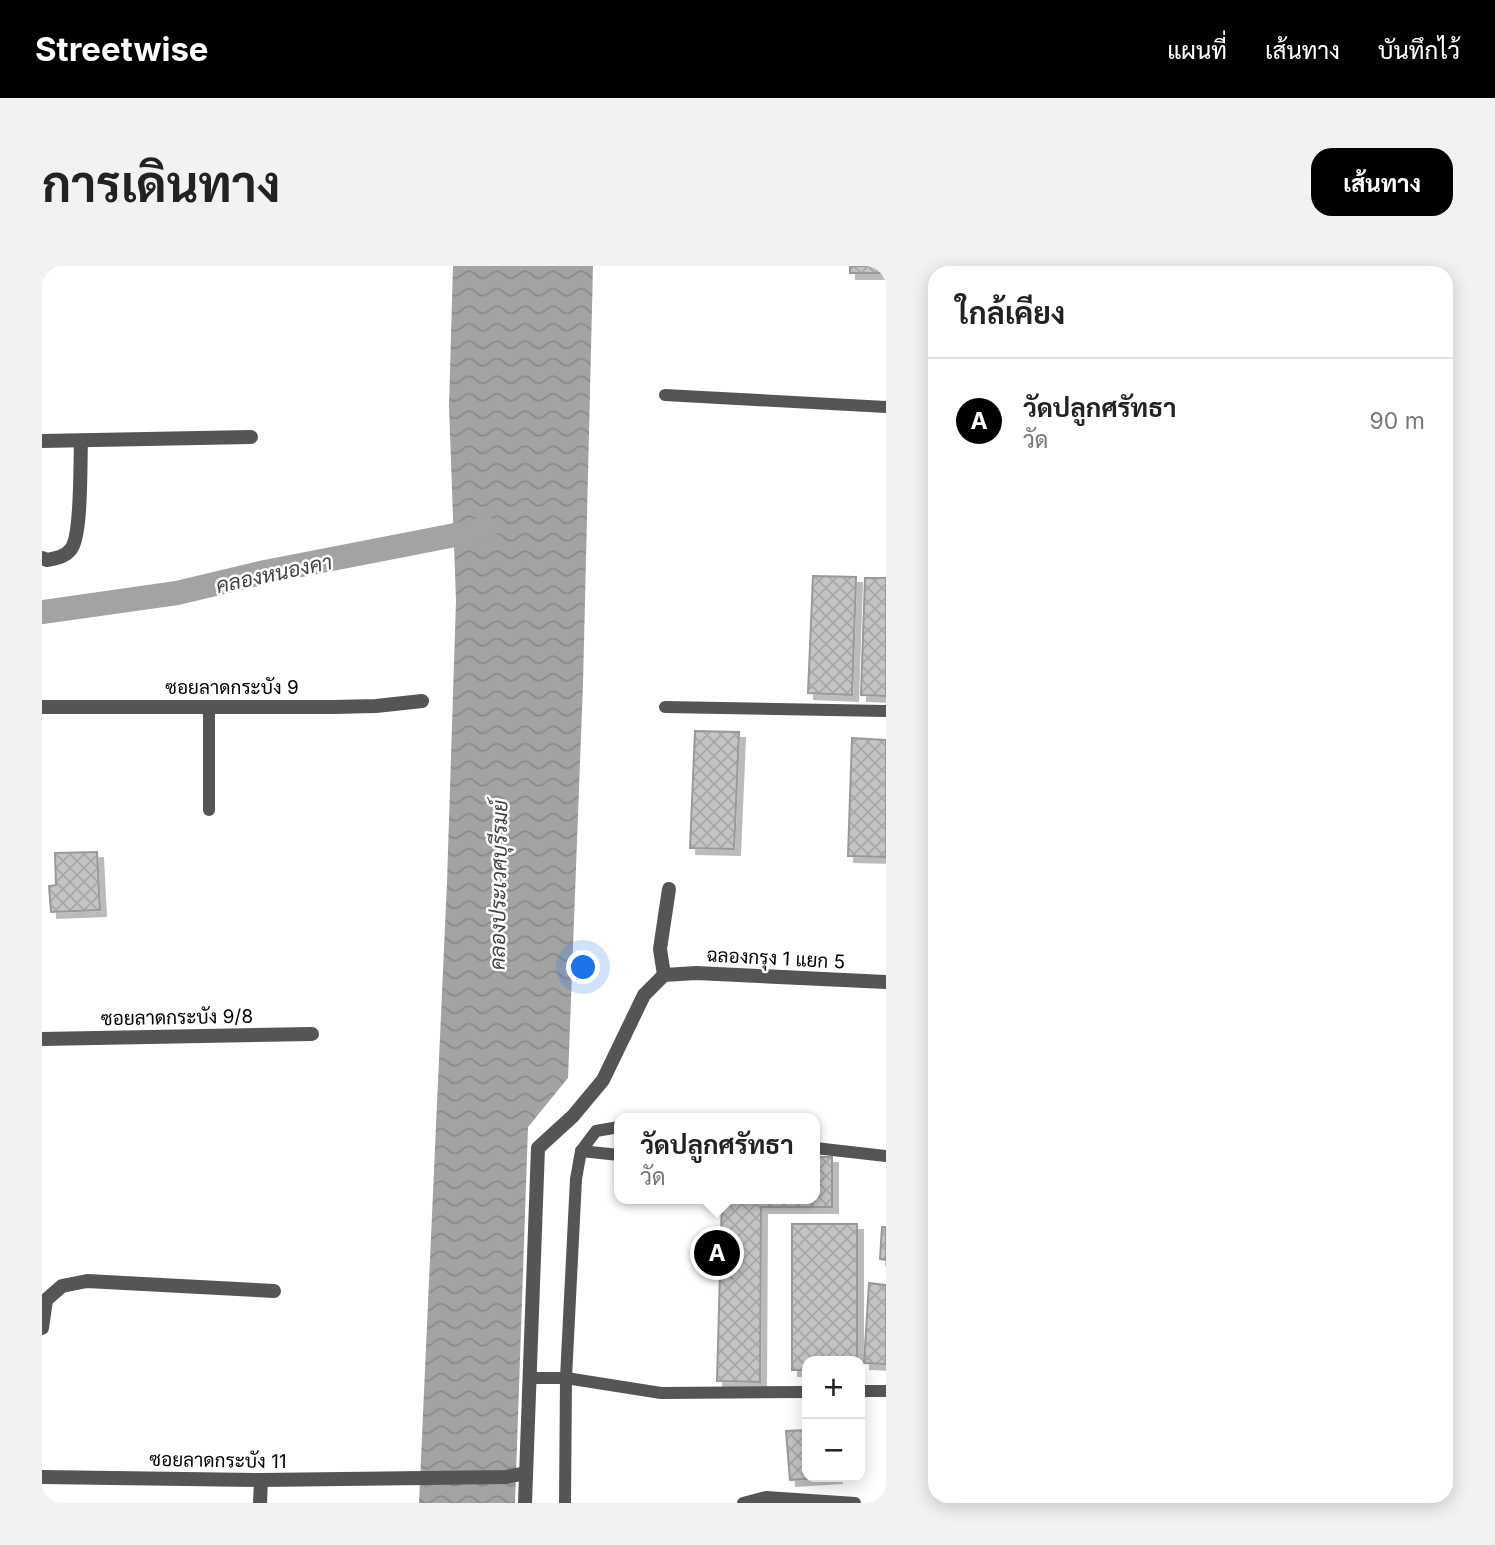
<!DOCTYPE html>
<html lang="th">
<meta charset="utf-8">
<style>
:root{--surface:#fff;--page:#f2f2f2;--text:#222;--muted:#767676;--line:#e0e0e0;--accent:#000}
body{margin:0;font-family:Inter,Sarabun,sans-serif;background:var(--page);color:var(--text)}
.controls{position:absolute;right:21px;bottom:21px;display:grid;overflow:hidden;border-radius:14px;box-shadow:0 4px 18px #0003}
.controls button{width:63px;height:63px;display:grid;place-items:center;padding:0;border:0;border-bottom:2px solid var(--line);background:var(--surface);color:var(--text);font:35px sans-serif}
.you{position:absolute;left:542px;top:702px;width:24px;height:24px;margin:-18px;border:5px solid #fff;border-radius:50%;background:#1a73e8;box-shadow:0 0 0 10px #1a73e833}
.badge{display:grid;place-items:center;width:46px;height:46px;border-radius:50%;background:var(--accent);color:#fff;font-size:23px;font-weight:700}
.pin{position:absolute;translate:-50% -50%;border:4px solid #fff;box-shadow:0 2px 7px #0006}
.popup{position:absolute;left:572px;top:847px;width:206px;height:91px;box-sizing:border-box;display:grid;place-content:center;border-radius:14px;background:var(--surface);filter:drop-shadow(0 2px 5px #0005);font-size:23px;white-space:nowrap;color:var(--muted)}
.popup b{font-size:26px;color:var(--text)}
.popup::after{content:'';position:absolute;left:50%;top:100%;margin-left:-14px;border:14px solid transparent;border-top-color:var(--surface)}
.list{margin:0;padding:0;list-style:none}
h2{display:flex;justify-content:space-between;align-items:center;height:91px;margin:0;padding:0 28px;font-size:30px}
h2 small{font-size:23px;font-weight:400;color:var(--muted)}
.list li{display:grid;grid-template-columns:46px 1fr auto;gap:21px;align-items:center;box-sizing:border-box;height:126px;padding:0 28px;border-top:2px solid var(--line)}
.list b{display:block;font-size:26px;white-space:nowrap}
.list p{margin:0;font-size:23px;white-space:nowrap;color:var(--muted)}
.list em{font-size:23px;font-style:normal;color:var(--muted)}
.map{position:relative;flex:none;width:844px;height:1237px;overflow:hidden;border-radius:21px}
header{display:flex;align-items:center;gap:42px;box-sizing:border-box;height:98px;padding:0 35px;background:var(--accent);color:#fff}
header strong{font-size:33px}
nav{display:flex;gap:38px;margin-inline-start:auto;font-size:24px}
.intro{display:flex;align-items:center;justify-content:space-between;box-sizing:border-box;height:168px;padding:0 42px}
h1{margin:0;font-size:49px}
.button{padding:18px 32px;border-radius:21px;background:var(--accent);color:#fff;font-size:24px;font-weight:700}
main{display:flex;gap:42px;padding:0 42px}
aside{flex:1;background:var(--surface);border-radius:21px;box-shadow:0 4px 18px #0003}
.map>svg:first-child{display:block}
.water{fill:url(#water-waves)}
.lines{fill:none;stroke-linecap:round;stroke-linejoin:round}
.canal{stroke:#a3a3a3;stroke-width:24}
.building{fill:url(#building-cross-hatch);stroke:#999;stroke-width:2;filter:url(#shadow)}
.service{stroke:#555;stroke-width:12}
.minor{stroke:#555;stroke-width:14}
.labels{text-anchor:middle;stroke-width:5;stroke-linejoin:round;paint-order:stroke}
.street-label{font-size:19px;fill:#000;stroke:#fff}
.water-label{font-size:21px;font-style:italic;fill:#444;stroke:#fff}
</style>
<header>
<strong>Streetwise</strong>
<nav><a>แผนที่</a><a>เส้นทาง</a><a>บันทึกไว้</a></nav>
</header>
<div class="intro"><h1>การเดินทาง</h1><a class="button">เส้นทาง</a></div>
<main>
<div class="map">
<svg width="844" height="1237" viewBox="0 0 844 1237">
<defs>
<pattern id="water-waves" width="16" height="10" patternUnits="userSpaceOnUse" patternTransform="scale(1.75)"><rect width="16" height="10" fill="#a3a3a3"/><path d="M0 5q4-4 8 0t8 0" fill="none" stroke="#8b8b8b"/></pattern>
<pattern id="building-cross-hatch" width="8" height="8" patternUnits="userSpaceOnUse" patternTransform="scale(1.75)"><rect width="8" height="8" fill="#c4c4c4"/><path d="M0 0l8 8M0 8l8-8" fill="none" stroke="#a7a7a7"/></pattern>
<filter id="shadow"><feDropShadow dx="6" dy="6" stdDeviation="0" flood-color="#0004"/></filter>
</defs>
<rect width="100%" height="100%" fill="#fff"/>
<polygon class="water" points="411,0 551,0 541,418 526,812 486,861 473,1237 377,1237 405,616 414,335 407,140"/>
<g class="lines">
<polyline class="canal" points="0,346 135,327 223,306 444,263"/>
</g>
<g class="building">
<rect x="808" y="0" width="36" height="7"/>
<polygon points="771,310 814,311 810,429 766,427"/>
<polygon points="823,312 844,312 844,430 819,429"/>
<polygon points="653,465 697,466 692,583 648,582"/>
<polygon points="810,472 844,474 844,591 806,590"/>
<polygon points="55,586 58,644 9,646 7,620 14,619 13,587"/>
<polygon points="773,891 790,891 790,941 719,941 718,1116 675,1115 680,933 773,933"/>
<polygon points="750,958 815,958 815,1095 765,1095 765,1104 750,1104"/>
<polygon points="840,961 844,961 844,994 838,993"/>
<polygon points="827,1017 844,1019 844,1098 822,1097"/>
<polygon points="765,1164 765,1211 795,1211 748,1214 744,1165"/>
</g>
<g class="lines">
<g class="service">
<polyline points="623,129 844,141"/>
<polyline points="623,441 844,445"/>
<polyline points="167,544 167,441"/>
<polyline points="773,882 844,890"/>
<polyline points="539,885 577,889"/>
<polyline points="488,1112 524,1112 619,1127 765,1126"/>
<polyline points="818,1125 844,1125"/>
<polyline points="523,1237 524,1112 534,913 539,885 554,865 577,861"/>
<polyline points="701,1237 724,1231 813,1237"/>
</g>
<g class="minor">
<polyline points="0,175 209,171"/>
<path d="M0 292 5 294C14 292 23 291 29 283 40 270 38 195 39 175"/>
<polyline points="0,441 291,441 334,440 380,435"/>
<polyline points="622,709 654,707 844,716"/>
<polyline points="622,709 618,683 627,623"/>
<polyline points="0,773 270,768"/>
<polyline points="0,1062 4,1034 20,1020 45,1015 232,1025"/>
<polyline points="0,1211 219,1214 464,1211 484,1207"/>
<polyline points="218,1237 219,1214"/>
<polyline points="483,1237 496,882 531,850 561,814 602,729 622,709"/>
</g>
</g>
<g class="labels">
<g class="street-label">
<text x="190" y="428">ซอยลาดกระบัง 9</text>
<text transform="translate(734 692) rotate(3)" y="7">ฉลองกรุง 1 แยก 5</text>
<text transform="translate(135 751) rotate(-1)" y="7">ซอยลาดกระบัง 9/8</text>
<text transform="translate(176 1194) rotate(1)" y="7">ซอยลาดกระบัง 11</text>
</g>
<g class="water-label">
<text transform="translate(232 308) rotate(-12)" y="7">คลองหนองคา</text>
<text transform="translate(457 619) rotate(-89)" y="7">คลองประเวศบุรีรมย์</text>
</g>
</g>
</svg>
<div class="controls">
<button>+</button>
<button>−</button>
</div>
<div class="you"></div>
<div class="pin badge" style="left:675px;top:987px">A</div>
<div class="popup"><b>วัดปลูกศรัทธา</b>วัด</div>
</div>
<aside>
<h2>ใกล้เคียง<small></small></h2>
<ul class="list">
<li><span class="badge">A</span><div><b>วัดปลูกศรัทธา</b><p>วัด</p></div><em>90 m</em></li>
</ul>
</aside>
</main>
